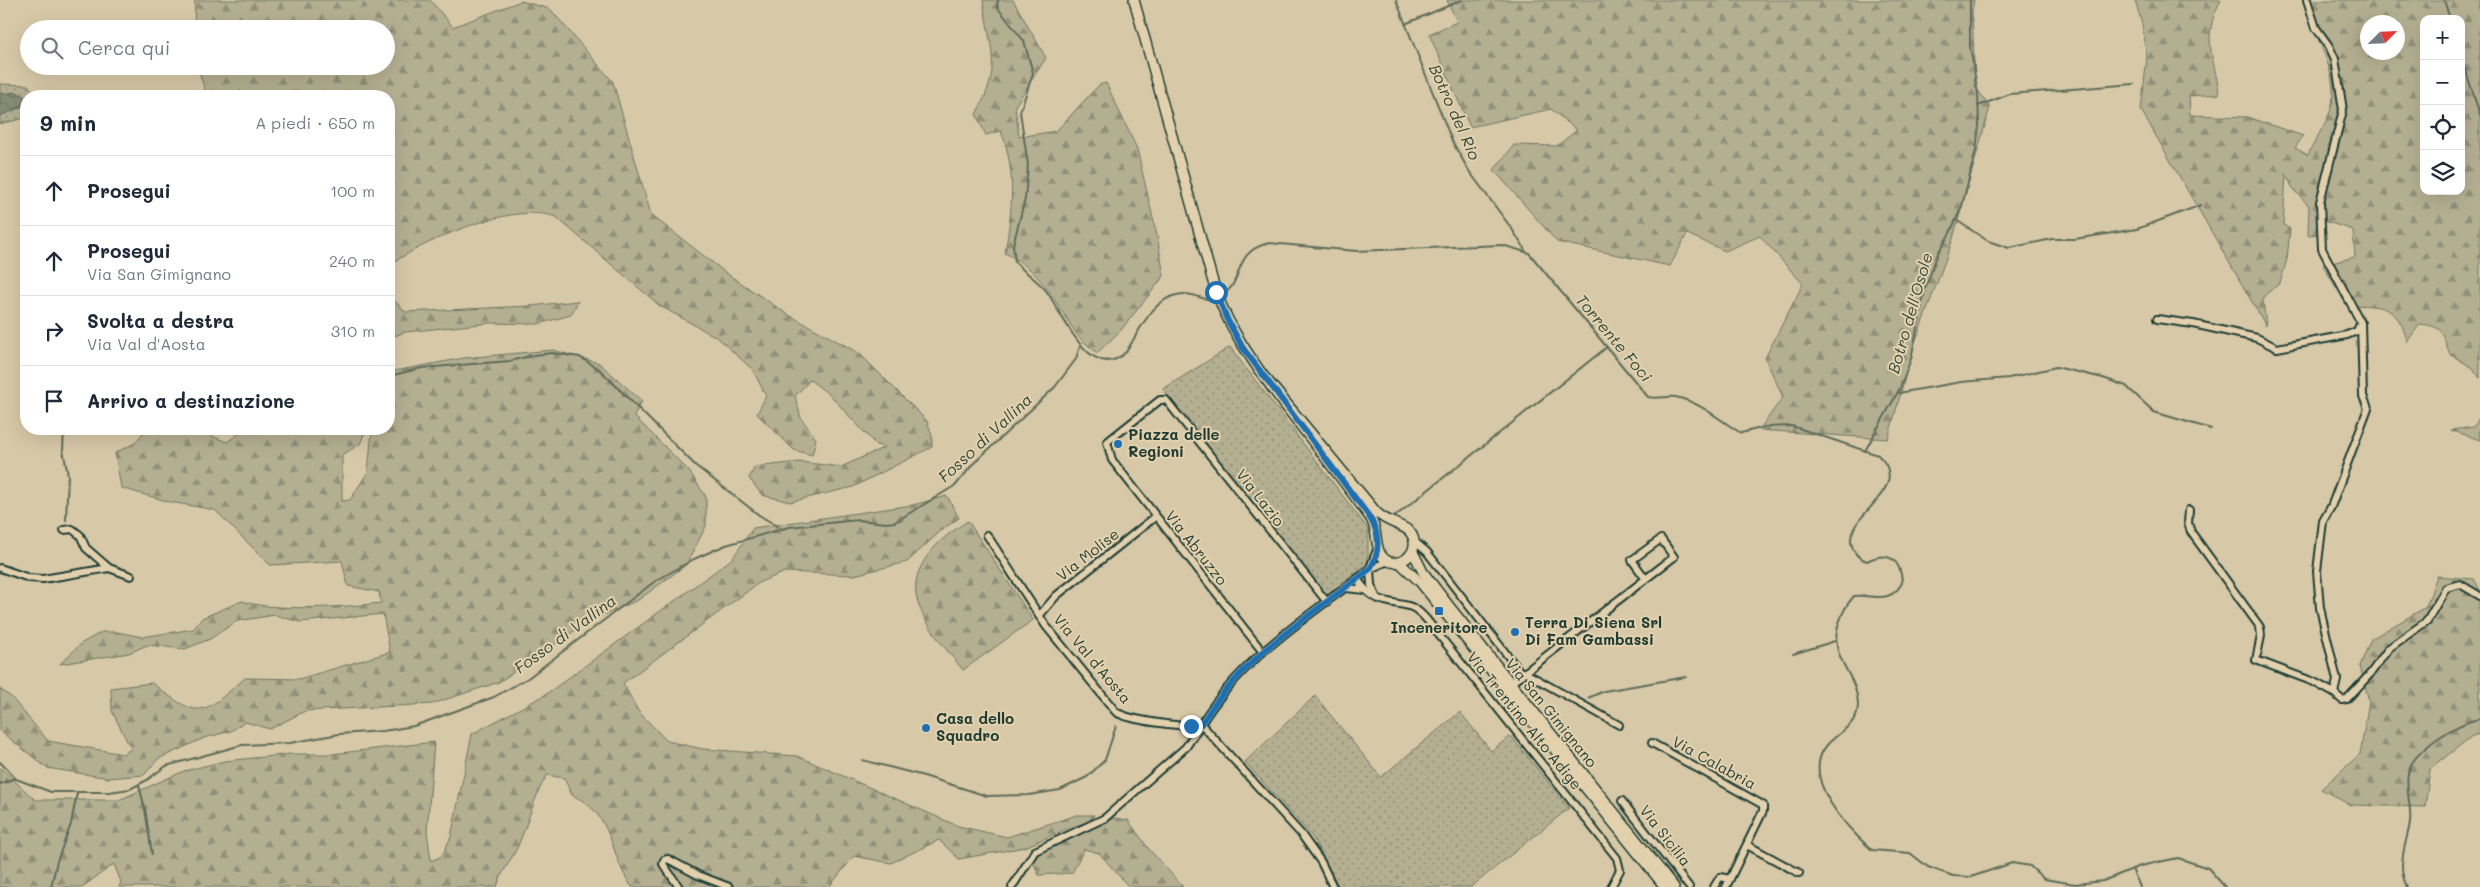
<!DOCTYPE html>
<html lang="it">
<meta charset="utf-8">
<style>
:root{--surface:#fff;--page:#f6f6f7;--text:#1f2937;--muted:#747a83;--line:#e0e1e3}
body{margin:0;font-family:Mali,sans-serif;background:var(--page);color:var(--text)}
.controls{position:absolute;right:15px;top:15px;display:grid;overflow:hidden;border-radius:10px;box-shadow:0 5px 20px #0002}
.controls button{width:45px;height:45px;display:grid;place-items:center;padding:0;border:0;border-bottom:1px solid var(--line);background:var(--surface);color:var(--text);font:25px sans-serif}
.compass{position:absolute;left:2360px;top:15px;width:45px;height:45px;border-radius:50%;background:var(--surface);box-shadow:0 5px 20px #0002;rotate:66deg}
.stop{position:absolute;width:15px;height:15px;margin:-11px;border:4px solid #1f6fb2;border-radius:50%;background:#fff}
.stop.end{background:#1f6fb2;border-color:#fff;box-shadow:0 1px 5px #0008}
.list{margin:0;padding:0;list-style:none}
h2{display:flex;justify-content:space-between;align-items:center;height:65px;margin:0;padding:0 20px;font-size:21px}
h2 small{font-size:16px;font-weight:400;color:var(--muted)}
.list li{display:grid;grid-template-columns:32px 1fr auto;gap:15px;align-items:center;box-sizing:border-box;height:70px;padding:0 20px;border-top:1px solid var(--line)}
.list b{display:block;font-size:19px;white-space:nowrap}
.list p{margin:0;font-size:16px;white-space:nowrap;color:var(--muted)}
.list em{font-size:16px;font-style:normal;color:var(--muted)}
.icon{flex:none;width:28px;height:28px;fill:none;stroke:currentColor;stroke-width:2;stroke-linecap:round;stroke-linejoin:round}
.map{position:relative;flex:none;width:2480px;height:887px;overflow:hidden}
.search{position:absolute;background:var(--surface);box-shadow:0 5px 20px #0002;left:20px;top:20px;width:375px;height:55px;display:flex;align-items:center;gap:12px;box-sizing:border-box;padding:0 18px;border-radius:28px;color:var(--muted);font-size:19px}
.panel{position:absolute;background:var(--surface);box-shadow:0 5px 20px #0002;left:20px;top:90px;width:375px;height:345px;border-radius:20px}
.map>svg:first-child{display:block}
.grass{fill:url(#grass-dots);stroke:#6a7663}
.forest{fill:url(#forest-firs);stroke:#6a7663;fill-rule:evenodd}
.water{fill:url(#water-waves);stroke:#5d6c5a}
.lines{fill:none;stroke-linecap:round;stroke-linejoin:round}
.stream{stroke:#5d6c5a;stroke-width:2}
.minor-casing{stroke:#1f3d34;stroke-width:10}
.secondary-casing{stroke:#1f3d34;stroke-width:12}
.minor{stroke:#e3d1ae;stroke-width:6}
.secondary{stroke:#e3d1ae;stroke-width:9}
.route{stroke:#1f6fb2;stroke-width:6}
.poi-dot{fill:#1f6fb2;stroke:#e3d1ae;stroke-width:2}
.labels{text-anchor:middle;stroke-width:4;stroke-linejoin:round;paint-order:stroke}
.poi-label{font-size:15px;font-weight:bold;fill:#1f3d34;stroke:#e3d1ae;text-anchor:start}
.street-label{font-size:15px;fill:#1f3d34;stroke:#e3d1ae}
.water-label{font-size:16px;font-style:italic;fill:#2e493e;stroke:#e3d1ae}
</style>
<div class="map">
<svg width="2480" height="887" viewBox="0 0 2480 887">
<defs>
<pattern id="grass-dots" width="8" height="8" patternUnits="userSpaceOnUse" patternTransform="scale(1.25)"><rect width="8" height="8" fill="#b5af92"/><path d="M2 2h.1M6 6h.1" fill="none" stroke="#939078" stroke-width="1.8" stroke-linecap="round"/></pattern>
<pattern id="forest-firs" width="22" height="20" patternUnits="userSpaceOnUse" patternTransform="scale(1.25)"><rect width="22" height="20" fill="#b5af92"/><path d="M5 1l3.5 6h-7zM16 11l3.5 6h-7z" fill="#939078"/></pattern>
<pattern id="water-waves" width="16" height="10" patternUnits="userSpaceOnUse" patternTransform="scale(1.25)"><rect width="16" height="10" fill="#868b74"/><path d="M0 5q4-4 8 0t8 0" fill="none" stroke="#6d7360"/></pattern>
</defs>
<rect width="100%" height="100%" fill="#d7c8a7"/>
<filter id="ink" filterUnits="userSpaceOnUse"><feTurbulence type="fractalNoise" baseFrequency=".02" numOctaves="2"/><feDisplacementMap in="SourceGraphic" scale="10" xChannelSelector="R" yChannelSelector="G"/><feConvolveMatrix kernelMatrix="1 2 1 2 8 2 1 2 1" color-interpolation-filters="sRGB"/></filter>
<g filter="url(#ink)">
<g class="grass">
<polygon points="0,84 28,85 35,94 34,96 26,96 25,118 0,124"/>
<polygon points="1230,347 1368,529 1368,563 1328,594 1325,594 1163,389"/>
<polygon points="1315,696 1381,777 1460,712 1491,751 1511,736 1569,808 1471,887 1339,887 1313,838 1245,762"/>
</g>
<g class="forest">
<path d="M195 0H430L453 27 521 1 550 9 613 82 651 215 726 273 787 314 859 353 927 421 932 435V447L853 487 790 502 762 495 749 478 755 467 799 462 841 467 885 447 876 445 830 395 810 380 795 396 801 418 816 439 812 455 794 450 757 414 766 396 753 370 718 338 660 306 556 217C511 201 427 240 389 265V96H207L197 66H386V29H194Z"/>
<path d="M983 0H1013L1046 58 1015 106 1019 137 1056 131 1099 85 1106 83 1137 149 1157 236 1164 276 1121 330 1097 353C1092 348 1084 343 1079 337 1055 305 1045 272 1005 253 1012 211 1017 172 1001 131L986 135 976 114C1003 67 990 50 983 0Z"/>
<polygon points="1447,0 1974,0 1972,11 1975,86 1990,107 1952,242 1914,345 1888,439 1759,430 1783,397 1765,358 1803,284 1760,236 1725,251 1687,234 1670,266 1557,242 1494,170 1514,145 1557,146 1577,130 1551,109 1470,127 1429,34 1457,22"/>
<path d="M2135 0H2221C2200 39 2215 56 2219 94L2189 96 2190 115 2247 117 2303 136 2295 148 2308 155C2315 140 2326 124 2331 109 2341 72 2312 35 2304 0H2480V378L2473 368 2451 355C2440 337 2450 327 2420 324L2407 342C2400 306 2380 304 2347 306L2323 265 2355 257 2353 230 2318 219 2319 234 2308 235 2309 206 2293 189 2286 174 2283 225 2290 229 2287 259 2280 283 2265 295 2263 299 2266 326 2141 110 2147 57 2142 24ZM2424 19H2461V191H2424ZM2368 22H2398V52H2368Z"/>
<polygon points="395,301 405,312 530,306 578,301 571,315 538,324 490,323 405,332 389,338 389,303"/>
<path d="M553 350 599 363 642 401 634 416 689 471 706 497V526L686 565 638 600 586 623 499 682 432 704 305 711 270 729 245 722 231 731 204 738 158 759 144 775 109 778 47 768 0 731V689L11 697 48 741 123 754 131 749 112 711 111 688 152 683C200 720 200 717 245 678L299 679 390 652 383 614 300 622 275 615 237 621 210 639 185 649 147 645 129 653 60 664 82 643 102 632H117L142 637 194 629 202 618 242 601C273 612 347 607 381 603L379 592 348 586 342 561 270 565 215 510 170 502 121 488 115 453 135 443 146 429H194L227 442 245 429H389V372L464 358ZM372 430 368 472 350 500 342 501V455L360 444 364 434Z"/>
<polygon points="2480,416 2480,440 2451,430 2474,427"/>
<path d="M947 496 959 518 943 529 907 562 854 575 785 572 760 582 623 683 638 711 667 741 703 749 797 756 958 826 1007 837 1077 815H1094L1091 821 1069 828 1025 847 959 859 939 840 891 863 854 856 829 887H632C608 854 615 814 572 795L564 778 547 775C533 798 528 824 517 848 510 862 501 872 497 887H119L121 882 114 864 82 887H0V767L35 800H119L184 771 225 761 292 754H332L434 742 427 831 431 861 442 856 451 837 472 734 545 695 732 559 753 528 913 505Z"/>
<path d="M968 521 1033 620 963 670C947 650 926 627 918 603 906 567 941 537 968 521Z"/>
<polygon points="2437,576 2474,579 2480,590 2480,734 2472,736 2430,769 2425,807 2350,805 2321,789 2360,754 2369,701 2360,666 2371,639 2426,607"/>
<polygon points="1114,818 1128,820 1148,848 1183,887 1129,887 1099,853 1084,849 1072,873 1039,875 1033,862 1041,850"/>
</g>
<polygon class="water" points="17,92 24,96 22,107 0,116 0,94"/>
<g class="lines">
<g class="stream">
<path d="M998 0 997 7 1024 41 1033 73 1020 112 1028 165 1025 199 1013 245 1015 262C1025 273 1039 281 1047 292 1062 313 1091 386 1126 352 1140 330 1154 294 1185 294 1197 294 1204 302 1216 298"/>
<polyline points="1396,0 1452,141 1469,171 1512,229 1525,250"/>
<polyline points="2444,0 2450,19"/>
<polyline points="1405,24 1462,0"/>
<polyline points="2461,56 2480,115"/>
<polyline points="1978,106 2010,94 2134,84"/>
<polyline points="1956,220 1988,241 2009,248 2052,239 2075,239 2137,229 2201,205"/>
<path d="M1220 296C1246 284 1230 252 1269 243L1356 251 1502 245 1529 253 1648 397C1658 399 1667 396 1676 397 1702 403 1719 420 1741 433L1765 427 1792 426 1878 455C1917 491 1837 516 1853 549 1856 556 1860 559 1867 561 1889 550 1901 560 1902 583 1890 605 1873 594 1854 596 1845 606 1842 614 1838 626 1829 659 1858 674 1858 705 1858 725 1838 732 1827 745 1799 778 1848 829 1872 850L1910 853 1928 867 1953 876 1971 877 2012 863 2030 866 2044 879 2075 884 2103 881 2140 866 2178 858 2208 868 2225 887"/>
<polyline points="389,376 422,368 510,361 534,355 552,353 580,357 600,370 696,466 759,515 782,529"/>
<polyline points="1898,393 1961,382 2009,378 2056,367 2103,378 2126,386 2154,412 2211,429"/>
<polyline points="64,429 63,450 68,475 66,520"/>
<path d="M207 429C216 433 244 432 254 429"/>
<polyline points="1865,451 1899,390 1911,359 1925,289 1938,253 1950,233 1962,206 1976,150 1979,126 1978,94 1970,46 1970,0"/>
<polyline points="1393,518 1607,347"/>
<polyline points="1793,654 1835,641"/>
<polyline points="1588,698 1604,691 1686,677"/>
<polyline points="862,760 924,776 987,796 1029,795 1060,790 1087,777 1105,760 1116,726"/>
<polyline points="0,762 16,779 51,792 109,792 130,789 147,780 166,766 242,745 290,743 339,734 383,731 414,726 494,697 528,678 654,582 694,559 726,545 789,527 858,520 886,523 895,522 956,485 973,464 1055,387 1076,359 1080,346"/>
<polyline points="0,784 15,778"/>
<polyline points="139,785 145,809 152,854"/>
<polyline points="2132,869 2140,887"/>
<polyline points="51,887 57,861 71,824 77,793"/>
<path d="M2407 887C2396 866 2406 845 2410 823 2412 807 2405 790 2408 773 2412 751 2459 721 2480 719"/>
</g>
<defs>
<g id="minor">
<polyline points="2307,0 2316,28 2329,46 2335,59 2343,110 2320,202 2322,249 2361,323 2363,396 2368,408 2331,507 2323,521 2317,571 2320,608 2337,680 2334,693 2342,700 2347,699 2370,674 2389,648 2427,621 2446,588 2460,584 2480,596"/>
<polyline points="2157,319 2193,324 2257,338 2277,348 2347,335 2357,331 2360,324"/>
<polyline points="2189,510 2188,523 2191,532 2260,627 2261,636 2256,660 2314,682 2334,693"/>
<path d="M987 535 1046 626 1116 712C1128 720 1188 729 1201 724 1243 656 1308 617 1370 569L1388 561"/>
<polyline points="1414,541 1427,552 1522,674"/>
<polyline points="0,568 29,578 43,579 109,568 86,548 80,535 72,529 64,530"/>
<polyline points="109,568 131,576"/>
<polyline points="1370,568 1378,547"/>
<polyline points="1370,569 1371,585 1376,596"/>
<path d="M1357 579C1364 589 1372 598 1385 601 1405 607 1411 601 1427 620L1617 858 1620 870 1611 887"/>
<polyline points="1346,588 1365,590"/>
<polyline points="1039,616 1056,596 1155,517"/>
<polyline points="1262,651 1112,460 1107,442 1160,400 1166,400 1327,602"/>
<polyline points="1524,672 1619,725"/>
<polyline points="1510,684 1674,557 1661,539 1632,560 1645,578"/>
<polyline points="1652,743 1763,805 1763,811 1726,887"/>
<polyline points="1622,801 1689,887"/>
<polyline points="1747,845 1799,873"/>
<polyline points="679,887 663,864 664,860 668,859 698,875 729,887"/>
<polyline points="1012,887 1035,851 1105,818 1186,747 1201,724 1301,834 1321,862 1333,887"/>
<polyline points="1714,887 1720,877 1730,879"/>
</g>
<g id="secondary">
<path d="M1134 0 1213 282C1224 319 1245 350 1267 381 1301 428 1338 472 1371 519 1378 531 1375 547 1381 555 1396 575 1425 551 1410 532 1404 525 1388 523 1377 513L1258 369"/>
<polyline points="1413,552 1423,572 1449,606 1674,887"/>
<polyline points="1399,562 1420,582 1665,887"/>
</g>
</defs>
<use href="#minor" class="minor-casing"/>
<use href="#secondary" class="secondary-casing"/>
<use href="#minor" class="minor"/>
<use href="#secondary" class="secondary"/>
</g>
</g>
<g class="lines" filter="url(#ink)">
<path class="route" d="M1191 726 1201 724C1244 655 1308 618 1370 569 1381 551 1380 532 1368 515L1243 348 1228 321 1216 292"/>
</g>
<g class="poi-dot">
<circle cx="1118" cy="444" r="5"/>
<rect x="1434" y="606" width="10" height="10" rx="2.5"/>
<circle cx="1515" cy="632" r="5"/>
<circle cx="926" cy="728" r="5"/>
</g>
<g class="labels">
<g class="poi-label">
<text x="1128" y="440">Piazza delle<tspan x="1128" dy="17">Regioni</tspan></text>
<text x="1525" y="628">Terra Di Siena Srl<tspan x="1525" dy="17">Di Fam Gambassi</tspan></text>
<text x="1439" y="633" text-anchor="middle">Inceneritore</text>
<text x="936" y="724">Casa dello<tspan x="936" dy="17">Squadro</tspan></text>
</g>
<g class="street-label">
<text transform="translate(1260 498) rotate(52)" y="5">Via Lazio</text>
<text transform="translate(1196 548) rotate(52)" y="5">Via Abruzzo</text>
<text transform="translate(1088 555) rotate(-38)" y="5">Via Molise</text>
<text transform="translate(1092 659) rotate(50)" y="5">Via Val d'Aosta</text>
<text transform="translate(1551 713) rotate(51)" y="5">Via San Gimignano</text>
<text transform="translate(1524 721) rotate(51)" y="5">Via Trentino Alto Adige</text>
<text transform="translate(1714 763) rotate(29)" y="5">Via Calabria</text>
<text transform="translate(1665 836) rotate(52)" y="5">Via Sicilia</text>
</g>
<g class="water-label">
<text transform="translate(1455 112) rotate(66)" y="6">Botro del Rio</text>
<text transform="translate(1910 313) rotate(-74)" y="6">Botro dell'Osole</text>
<text transform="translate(1614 338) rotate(50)" y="6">Torrente Foci</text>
<text transform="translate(985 438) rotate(-43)" y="6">Fosso di Vallina</text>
<text transform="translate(565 634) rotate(-36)" y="6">Fosso di Vallina</text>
</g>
</g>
</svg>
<div class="controls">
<button>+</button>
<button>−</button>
<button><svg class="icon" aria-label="locate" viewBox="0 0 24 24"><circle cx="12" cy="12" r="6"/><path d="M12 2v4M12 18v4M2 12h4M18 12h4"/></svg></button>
<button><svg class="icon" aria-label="layers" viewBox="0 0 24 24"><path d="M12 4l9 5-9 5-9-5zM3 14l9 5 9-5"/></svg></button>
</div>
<svg class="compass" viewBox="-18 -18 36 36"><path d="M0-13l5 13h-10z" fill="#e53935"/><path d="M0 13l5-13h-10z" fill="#747a83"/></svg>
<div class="stop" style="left:1216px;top:292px"></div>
<div class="stop end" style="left:1191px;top:726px"></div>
<div class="search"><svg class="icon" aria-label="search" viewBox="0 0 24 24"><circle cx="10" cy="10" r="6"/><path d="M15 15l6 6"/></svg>Cerca qui</div>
<section class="panel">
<h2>9 min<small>A piedi · 650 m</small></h2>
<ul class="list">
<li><svg class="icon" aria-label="ahead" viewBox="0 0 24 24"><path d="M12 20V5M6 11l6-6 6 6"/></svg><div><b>Prosegui</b></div><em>100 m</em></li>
<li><svg class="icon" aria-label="ahead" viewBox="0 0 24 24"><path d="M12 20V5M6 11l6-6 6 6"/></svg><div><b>Prosegui</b><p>Via San Gimignano</p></div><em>240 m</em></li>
<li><svg class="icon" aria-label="right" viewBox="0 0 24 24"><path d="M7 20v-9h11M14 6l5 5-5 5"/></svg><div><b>Svolta a destra</b><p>Via Val d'Aosta</p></div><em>310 m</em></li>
<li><svg class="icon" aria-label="arrive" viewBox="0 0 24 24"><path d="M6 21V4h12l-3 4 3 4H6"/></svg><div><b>Arrivo a destinazione</b></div></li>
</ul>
</section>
</div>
